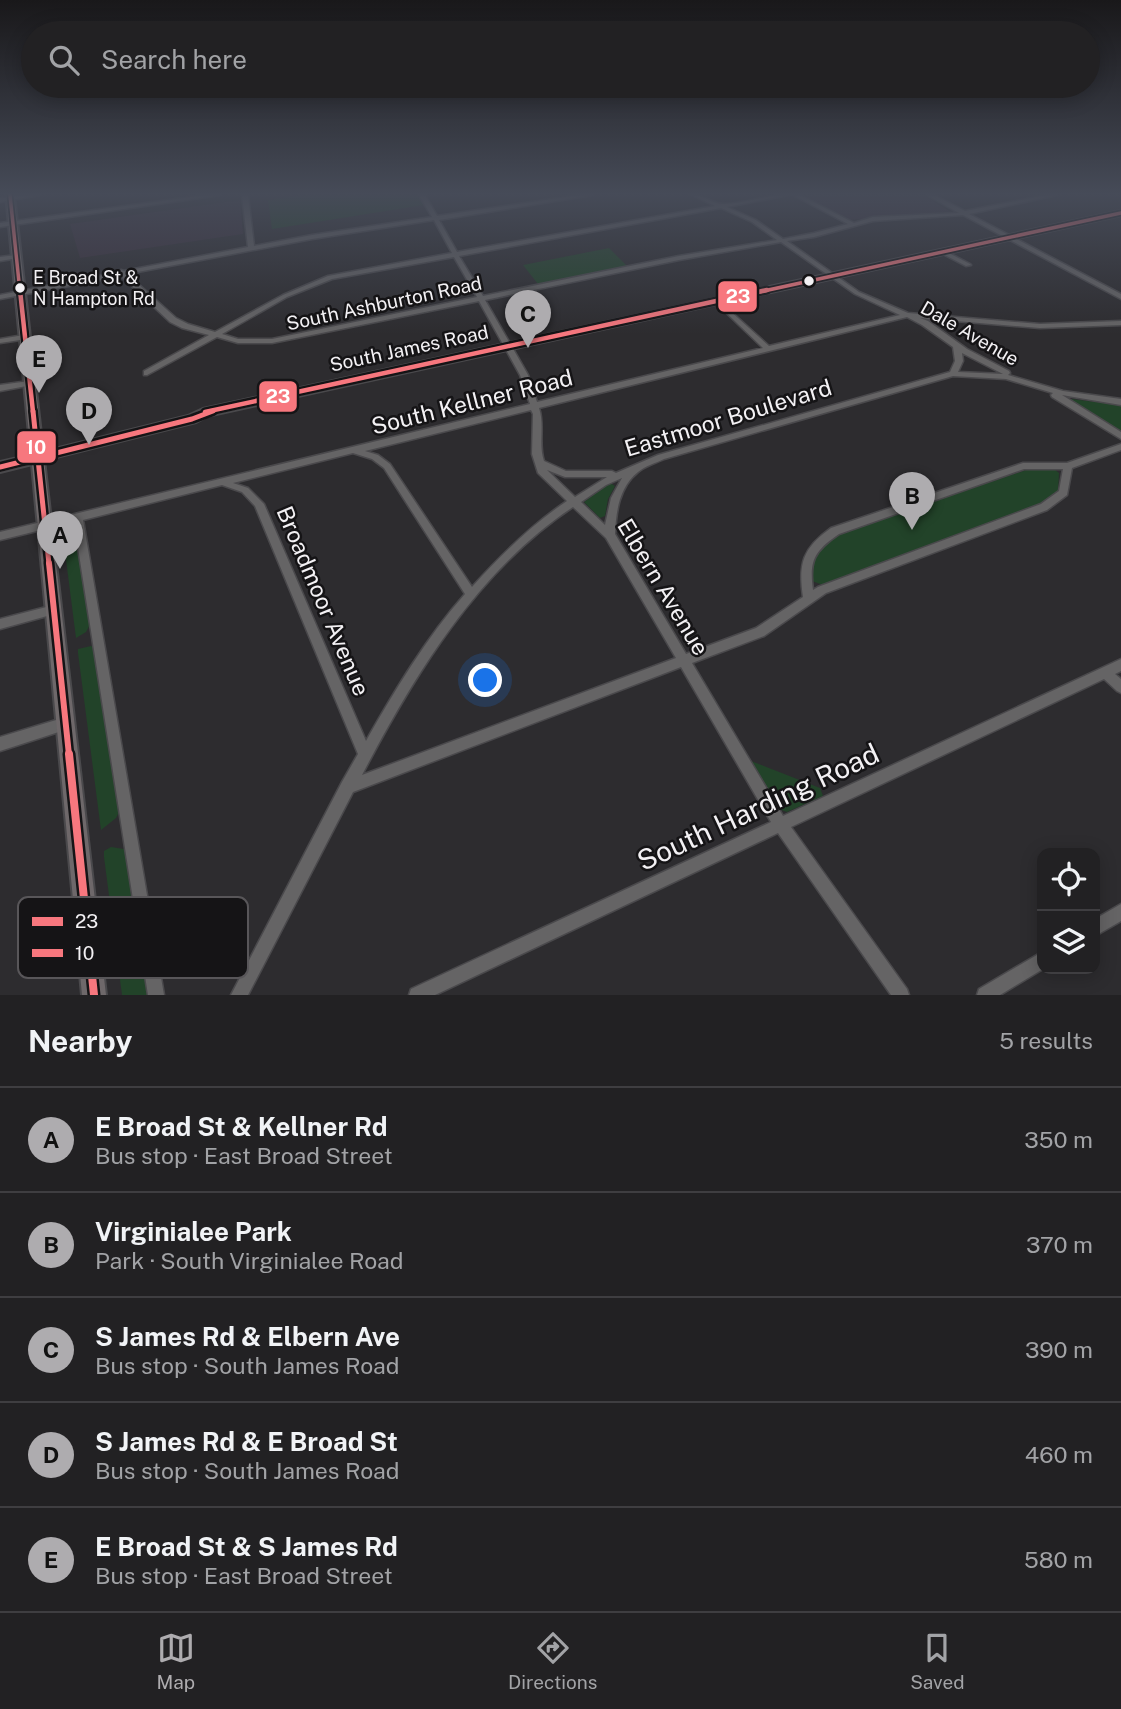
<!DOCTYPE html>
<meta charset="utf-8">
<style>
:root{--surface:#222123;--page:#2e2e30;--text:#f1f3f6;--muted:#a2a3a6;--line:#3f3e41;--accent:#aeacaf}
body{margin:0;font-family:"Public Sans",sans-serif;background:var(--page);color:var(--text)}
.controls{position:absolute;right:21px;bottom:21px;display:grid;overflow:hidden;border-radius:14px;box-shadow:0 4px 18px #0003}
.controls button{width:63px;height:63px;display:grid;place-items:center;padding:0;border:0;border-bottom:2px solid var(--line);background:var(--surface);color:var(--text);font:35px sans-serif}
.you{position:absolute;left:486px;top:681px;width:24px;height:24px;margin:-18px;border:5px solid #fff;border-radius:50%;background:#1a73e8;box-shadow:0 0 0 10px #1a73e833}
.badge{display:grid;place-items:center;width:46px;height:46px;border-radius:50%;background:var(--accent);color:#111;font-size:23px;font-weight:700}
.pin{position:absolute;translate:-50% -58px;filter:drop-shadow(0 2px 4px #0008)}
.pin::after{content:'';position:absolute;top:37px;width:24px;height:21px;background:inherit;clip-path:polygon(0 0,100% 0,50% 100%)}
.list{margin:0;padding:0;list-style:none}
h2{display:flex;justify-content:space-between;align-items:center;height:91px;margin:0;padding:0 28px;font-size:30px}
h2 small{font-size:23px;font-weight:400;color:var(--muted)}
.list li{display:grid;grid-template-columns:46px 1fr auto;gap:21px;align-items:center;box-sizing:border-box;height:105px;padding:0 28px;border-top:2px solid var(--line)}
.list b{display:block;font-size:26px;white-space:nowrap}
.list p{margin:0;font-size:23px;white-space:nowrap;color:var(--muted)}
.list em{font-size:23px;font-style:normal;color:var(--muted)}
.icon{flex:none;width:38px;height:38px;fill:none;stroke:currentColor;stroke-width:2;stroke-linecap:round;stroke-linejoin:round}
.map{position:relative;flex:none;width:1121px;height:995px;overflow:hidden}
.search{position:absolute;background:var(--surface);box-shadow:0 4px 18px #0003;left:21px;right:21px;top:21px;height:77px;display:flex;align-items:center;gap:18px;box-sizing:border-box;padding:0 24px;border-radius:38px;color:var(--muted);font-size:26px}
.sheet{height:616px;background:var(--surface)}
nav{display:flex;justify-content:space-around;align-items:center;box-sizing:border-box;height:98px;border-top:2px solid var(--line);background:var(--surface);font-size:19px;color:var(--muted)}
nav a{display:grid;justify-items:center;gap:4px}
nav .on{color:var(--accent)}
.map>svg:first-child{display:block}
.education{fill:#392f3b}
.green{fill:#224329}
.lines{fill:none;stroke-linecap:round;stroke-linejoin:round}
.street-casing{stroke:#4a494c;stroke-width:3}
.primary-casing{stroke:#4a494c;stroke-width:4}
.street{fill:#656465;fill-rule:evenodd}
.primary{fill:#6e686a;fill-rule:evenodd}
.bus-1-far2-casing{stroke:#151416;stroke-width:7}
.bus-1-far1-casing{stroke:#151416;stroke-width:9}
.bus-1-casing{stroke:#151416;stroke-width:10}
.bus-2-far4-casing{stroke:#151416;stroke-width:7}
.bus-2-far3-casing{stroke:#151416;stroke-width:9}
.bus-2-far2-casing{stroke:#151416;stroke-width:10}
.bus-2-far1-casing{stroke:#151416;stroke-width:11}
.bus-2-casing{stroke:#151416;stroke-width:13}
.bus-1-far2{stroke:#f7777e;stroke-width:3.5}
.bus-1-far1{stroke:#f7777e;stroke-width:4.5}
.bus-1{stroke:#f7777e;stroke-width:5}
.bus-2-far4{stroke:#f7777e;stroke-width:3.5}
.bus-2-far3{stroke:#f7777e;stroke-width:4.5}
.bus-2-far2{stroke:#f7777e;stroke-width:5}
.bus-2-far1{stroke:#f7777e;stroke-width:6}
.bus-2{stroke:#f7777e;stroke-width:8}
.bus-dot{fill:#f3f1f4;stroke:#151416;stroke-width:2.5}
.labels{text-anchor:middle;stroke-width:5;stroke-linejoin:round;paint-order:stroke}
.far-bus-label{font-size:18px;fill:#f3f1f4;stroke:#151416;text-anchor:start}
.far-street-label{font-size:19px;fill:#f3f1f4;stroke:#151416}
.street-label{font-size:23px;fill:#f3f1f4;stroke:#151416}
.near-street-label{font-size:28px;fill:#f3f1f4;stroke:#151416}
.key{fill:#151416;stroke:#585659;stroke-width:2}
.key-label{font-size:19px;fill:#f3f1f4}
.line-badge{stroke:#151416;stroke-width:2.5}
.badge-label{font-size:19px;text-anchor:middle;font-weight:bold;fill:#fff}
</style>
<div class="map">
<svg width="1121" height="995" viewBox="0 0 1121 995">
<rect width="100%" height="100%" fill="#2d2c2f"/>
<g class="education">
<polygon points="801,195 923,195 951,212 847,220"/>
<polygon points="240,200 243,234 80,258 70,224"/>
</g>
<g class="green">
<polygon points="303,195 418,195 424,205 272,229 268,200"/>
<polygon points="609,248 627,266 538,284 523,265"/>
<polygon points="1071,399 1121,405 1121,433 1072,401"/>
<path d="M1032 468 1054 469 1059 473 1058 492 1045 503 823 585 812 581C811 556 818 546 840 533Z"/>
<polygon points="610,483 615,486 608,499 605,516 600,518 584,502"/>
<polygon points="76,531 93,619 86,632 76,638 63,536"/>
<polygon points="91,646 95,648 122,806 116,818 101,830 78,653 78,649"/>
<polygon points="751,761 820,788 823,796 787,812 776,808 750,765"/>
<polygon points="111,847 124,849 129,855 151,995 122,995 104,857 104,851"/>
</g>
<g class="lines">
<defs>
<g id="street">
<polygon points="25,195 40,195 0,202 0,198"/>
<polygon points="205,195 220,195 0,227 0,223"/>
<path d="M242 195H248L254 246 312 235 432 217 419 195H425L437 216 579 195H593L439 220 457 252 715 206 692 195C704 195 714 205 725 204 746 203 766 195 788 195L727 207 756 220 783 239 814 233 848 224 793 195H800L854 223 873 217 959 213 927 195H934L965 211 1046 195H1057L969 214 1121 294V299L963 215 873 221 814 237 787 241 859 292 908 313 1040 324 1121 321V325L1040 328 920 318 928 321 967 349 1009 371 1010 373 1008 375 1063 391 1121 399V405L1062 395 1121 432V439L1052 397 1051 395 1053 393 1006 379 953 376 664 459C656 463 645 466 638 472 619 487 616 512 615 534L686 654 756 628 803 597C798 563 803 548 831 528L1023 463H1067L1121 444V450L1072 468 1067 495 1047 510 826 593 764 636 692 663 783 816 1121 659V671L1115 674 1121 679V693L1117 691 1104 679 791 827 907 989 909 995H891L778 833 435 995H409L411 989 771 822 681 667 353 792 248 995H231L342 782 358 754 255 506 242 492 222 485 83 520 164 995H148L74 522 0 540V532L530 404 520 375 479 301 272 343H238L217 337 147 375H144V371L209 335 182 328 170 322 121 276 0 299V295L118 272 121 270 124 271 248 247ZM721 208 752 222 777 240 679 256 483 296 459 256ZM434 220 452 253 328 276 283 295 215 332 188 324 176 318 127 274 312 239ZM781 242 855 294 900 315 769 346 717 299 715 300V302L763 348 537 402 528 375 485 300 679 260ZM454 257 477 297 272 339H238L222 334 287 297 332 279ZM907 317 922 325 953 347 955 361 950 372 658 455 616 473 612 471H566L544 461C538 444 545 425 539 408ZM962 353 1003 374 958 372 963 361ZM531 410 533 414 532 454 538 473 567 501C531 525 501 555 472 587L390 464 378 455 365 451ZM353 453 372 459 384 468 465 594C426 638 395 690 366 741L264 504 248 488 233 483ZM1024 469H1063L1059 491 1041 504 818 587 813 590C809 561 814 551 839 534ZM547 470 565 477H607L575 497ZM622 478 611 498 605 525 581 502 606 485ZM573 507 606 538 676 658 362 775C414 675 478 570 573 507Z"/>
<polygon points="943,250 970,264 971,265 966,266 941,253 940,252"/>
<polygon points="16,255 19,257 18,258 0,261 0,257"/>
<polygon points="24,335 28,337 27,339 0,343 0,339"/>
<polygon points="29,381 32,381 32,385 0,391 0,385"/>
<polygon points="54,605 58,607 60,610 58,613 0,629 0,619"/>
<polygon points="66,717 71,718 72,723 71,728 0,751 0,737"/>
<polygon points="1121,904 1121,921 1095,936 1095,919"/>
<polygon points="1042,952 1043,969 1000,995 977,995 979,989"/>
</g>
<polygon id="primary" points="6,195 14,195 43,452 188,416 203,409 1121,211 1121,215 207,416 196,422 44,460 106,995 82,995 32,464 0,472 0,462 31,455"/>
</defs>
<use href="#street" class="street-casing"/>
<use href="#primary" class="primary-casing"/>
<use href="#street" class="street"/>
<use href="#primary" class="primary"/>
<defs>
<polyline id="bus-1-far2" points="759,292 1121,213"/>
<polyline id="bus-1-far1" points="205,412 767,290"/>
<polyline id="bus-1" points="0,467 192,419 213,411"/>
<polyline id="bus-2-far4" points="10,195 20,292"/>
<polyline id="bus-2-far3" points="20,290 33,412"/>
<polyline id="bus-2-far2" points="33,411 49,564"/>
<polyline id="bus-2-far1" points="49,563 69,755"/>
<polyline id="bus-2" points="69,754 94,995"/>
</defs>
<use href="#bus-1-far2" class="bus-1-far2-casing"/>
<use href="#bus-1-far1" class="bus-1-far1-casing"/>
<use href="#bus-1" class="bus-1-casing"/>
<use href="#bus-2-far4" class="bus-2-far4-casing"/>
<use href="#bus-2-far3" class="bus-2-far3-casing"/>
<use href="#bus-2-far2" class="bus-2-far2-casing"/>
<use href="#bus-2-far1" class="bus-2-far1-casing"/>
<use href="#bus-2" class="bus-2-casing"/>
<use href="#bus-1-far2" class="bus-1-far2"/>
<use href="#bus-1-far1" class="bus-1-far1"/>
<use href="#bus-1" class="bus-1"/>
<use href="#bus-2-far4" class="bus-2-far4"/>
<use href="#bus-2-far3" class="bus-2-far3"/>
<use href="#bus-2-far2" class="bus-2-far2"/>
<use href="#bus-2-far1" class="bus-2-far1"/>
<use href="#bus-2" class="bus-2"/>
</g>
<linearGradient id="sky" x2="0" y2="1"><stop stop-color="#19181a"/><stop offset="0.58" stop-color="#464b58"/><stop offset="1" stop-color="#464b58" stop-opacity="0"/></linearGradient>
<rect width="1121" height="334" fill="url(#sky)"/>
<g class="bus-dot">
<circle cx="809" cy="281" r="6"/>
<circle cx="20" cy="288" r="6"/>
</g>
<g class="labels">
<g class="far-bus-label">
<text x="33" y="284">E Broad St &amp;<tspan x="33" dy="21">N Hampton Rd</tspan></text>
</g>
<g class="far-street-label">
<text transform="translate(384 303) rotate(-12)" y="7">South Ashburton Road</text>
<text transform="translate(970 333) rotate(30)" y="7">Dale Avenue</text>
<text transform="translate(409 348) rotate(-12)" y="7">South James Road</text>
</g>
<g class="street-label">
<text transform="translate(472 402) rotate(-14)" y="8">South Kellner Road</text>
<text transform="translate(728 418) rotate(-17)" y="8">Eastmoor Boulevard</text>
<text transform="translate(663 587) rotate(59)" y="8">Elbern Avenue</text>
<text transform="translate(323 601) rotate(67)" y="8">Broadmoor Avenue</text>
</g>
<g class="near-street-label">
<text transform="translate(758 807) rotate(-25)" y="10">South Harding Road</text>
</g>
</g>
<rect x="18" y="897" width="230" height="81" rx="10" class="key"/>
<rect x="32" y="917" width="31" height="9" fill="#f7777e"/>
<rect x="32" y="949" width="31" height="8" fill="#f7777e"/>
<g class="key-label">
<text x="75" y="928">23</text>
<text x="75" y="960">10</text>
</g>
<g class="line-badge">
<rect x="717" y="280" width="41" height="33" rx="7" fill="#f7777e"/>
<rect x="258" y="380" width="40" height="33" rx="7" fill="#f7777e"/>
<rect x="16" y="430" width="41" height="34" rx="7" fill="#f7777e"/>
</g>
<g class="badge-label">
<text x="738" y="303">23</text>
<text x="278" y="403">23</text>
<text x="36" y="454">10</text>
</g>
</svg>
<div class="controls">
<button><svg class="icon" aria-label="locate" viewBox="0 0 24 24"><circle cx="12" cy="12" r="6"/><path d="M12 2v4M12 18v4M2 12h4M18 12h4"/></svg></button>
<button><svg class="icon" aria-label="layers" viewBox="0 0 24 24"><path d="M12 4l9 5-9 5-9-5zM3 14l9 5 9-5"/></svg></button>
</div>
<div class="you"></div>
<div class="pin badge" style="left:60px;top:569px">A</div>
<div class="pin badge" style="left:912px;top:530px">B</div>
<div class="pin badge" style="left:528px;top:348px">C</div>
<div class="pin badge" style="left:89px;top:445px">D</div>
<div class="pin badge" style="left:39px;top:393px">E</div>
<div class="search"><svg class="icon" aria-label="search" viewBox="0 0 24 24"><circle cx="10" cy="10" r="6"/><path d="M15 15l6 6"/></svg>Search here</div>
</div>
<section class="sheet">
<h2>Nearby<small>5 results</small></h2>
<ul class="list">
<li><span class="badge">A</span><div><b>E Broad St &amp; Kellner Rd</b><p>Bus stop · East Broad Street</p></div><em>350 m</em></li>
<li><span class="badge">B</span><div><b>Virginialee Park</b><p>Park · South Virginialee Road</p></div><em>370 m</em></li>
<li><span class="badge">C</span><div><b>S James Rd &amp; Elbern Ave</b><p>Bus stop · South James Road</p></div><em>390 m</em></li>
<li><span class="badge">D</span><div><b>S James Rd &amp; E Broad St</b><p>Bus stop · South James Road</p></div><em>460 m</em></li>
<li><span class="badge">E</span><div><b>E Broad St &amp; S James Rd</b><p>Bus stop · East Broad Street</p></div><em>580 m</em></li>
</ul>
</section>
<nav>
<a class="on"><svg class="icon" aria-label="map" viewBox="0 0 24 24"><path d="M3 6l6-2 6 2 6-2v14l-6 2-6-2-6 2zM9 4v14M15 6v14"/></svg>Map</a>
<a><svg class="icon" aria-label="directions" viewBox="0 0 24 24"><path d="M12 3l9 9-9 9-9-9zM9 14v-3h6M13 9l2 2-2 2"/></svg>Directions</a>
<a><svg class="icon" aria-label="saved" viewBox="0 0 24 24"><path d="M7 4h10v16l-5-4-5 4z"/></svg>Saved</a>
</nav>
